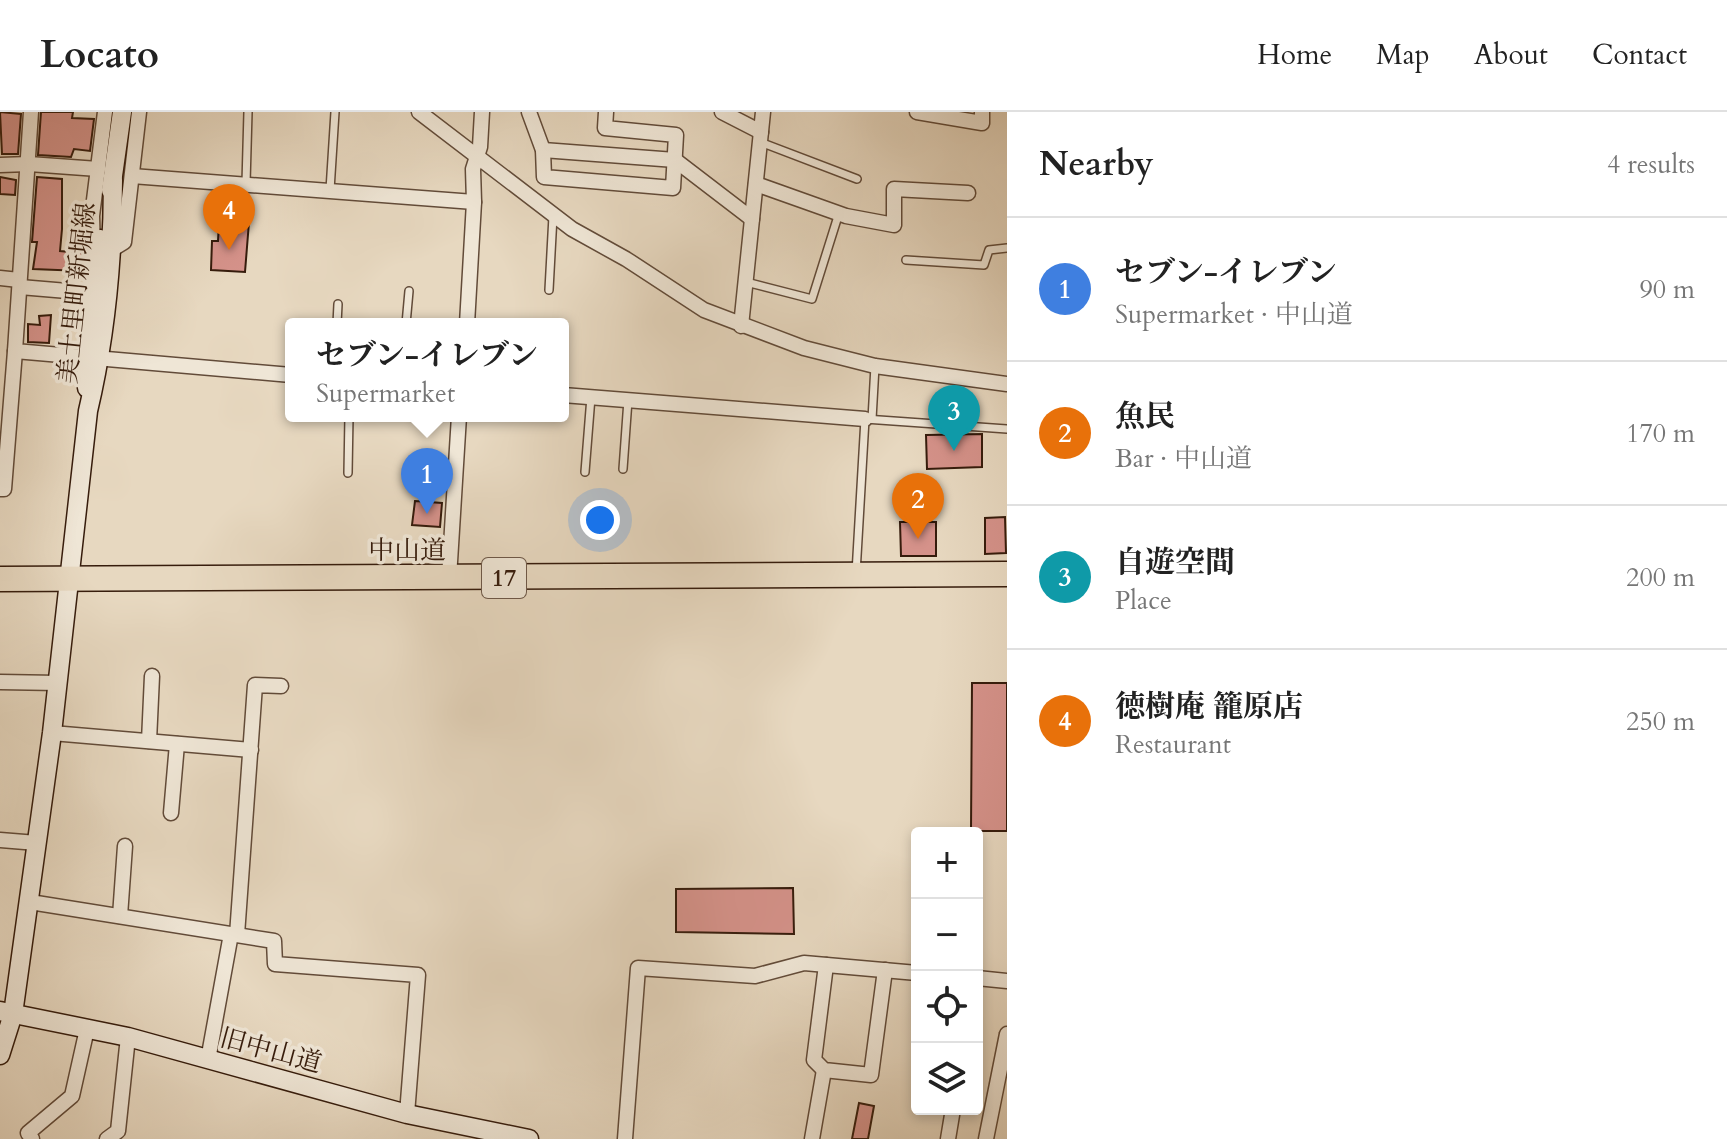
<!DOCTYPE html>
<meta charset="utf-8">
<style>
:root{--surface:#fff;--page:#f2f2f2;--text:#222;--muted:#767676;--line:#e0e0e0;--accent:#8f2418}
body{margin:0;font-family:Cardo,"Noto Serif JP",serif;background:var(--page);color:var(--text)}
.controls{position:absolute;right:24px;bottom:24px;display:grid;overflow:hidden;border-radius:8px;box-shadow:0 4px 12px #0003}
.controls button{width:72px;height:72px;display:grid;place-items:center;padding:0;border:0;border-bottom:2px solid var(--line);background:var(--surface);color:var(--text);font:40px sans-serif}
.you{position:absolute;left:600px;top:408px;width:28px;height:28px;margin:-20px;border:6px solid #fff;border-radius:50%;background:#1a73e8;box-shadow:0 0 0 12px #1a73e833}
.badge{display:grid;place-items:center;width:52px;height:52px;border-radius:50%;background:var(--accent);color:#fff;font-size:26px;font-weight:700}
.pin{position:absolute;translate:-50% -66px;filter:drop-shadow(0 2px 4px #0008)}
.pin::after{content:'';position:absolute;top:42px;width:28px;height:24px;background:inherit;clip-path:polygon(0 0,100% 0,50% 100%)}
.popup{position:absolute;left:285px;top:206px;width:284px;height:104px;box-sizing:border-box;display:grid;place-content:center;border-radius:8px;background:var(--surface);filter:drop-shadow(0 2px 6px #0005);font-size:26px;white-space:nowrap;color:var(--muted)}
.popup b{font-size:30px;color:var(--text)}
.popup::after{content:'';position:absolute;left:50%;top:100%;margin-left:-16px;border:16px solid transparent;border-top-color:var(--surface)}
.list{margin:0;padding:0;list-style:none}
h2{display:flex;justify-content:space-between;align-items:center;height:104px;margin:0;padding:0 32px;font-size:34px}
h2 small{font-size:26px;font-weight:400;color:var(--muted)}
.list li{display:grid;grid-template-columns:52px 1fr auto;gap:24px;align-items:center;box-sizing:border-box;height:144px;padding:0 32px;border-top:2px solid var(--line)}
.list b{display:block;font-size:30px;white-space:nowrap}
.list p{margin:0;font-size:26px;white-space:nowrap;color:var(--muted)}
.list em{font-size:26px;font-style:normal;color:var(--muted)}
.icon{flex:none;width:44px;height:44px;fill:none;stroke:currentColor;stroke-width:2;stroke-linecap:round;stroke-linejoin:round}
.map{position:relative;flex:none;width:1007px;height:1027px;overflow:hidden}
header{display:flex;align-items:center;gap:48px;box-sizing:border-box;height:112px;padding:0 40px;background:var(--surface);border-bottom:2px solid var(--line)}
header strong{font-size:38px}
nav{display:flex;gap:44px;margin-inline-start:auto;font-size:28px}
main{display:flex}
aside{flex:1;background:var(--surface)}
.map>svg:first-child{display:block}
.building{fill:#d5928a;stroke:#361c0c;stroke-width:2}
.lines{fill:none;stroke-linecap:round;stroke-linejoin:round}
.lane-casing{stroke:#624b39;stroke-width:10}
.street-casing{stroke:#624b39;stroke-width:17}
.secondary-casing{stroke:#361c0c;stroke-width:21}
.highway-casing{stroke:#361c0c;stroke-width:27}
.lane{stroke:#efe6d6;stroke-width:7}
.street{stroke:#efe6d6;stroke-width:14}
.secondary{stroke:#efe6d6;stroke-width:18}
.highway{stroke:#e7d8c0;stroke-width:24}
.labels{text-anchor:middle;stroke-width:7;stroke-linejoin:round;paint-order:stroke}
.shield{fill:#efe6d6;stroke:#6e5949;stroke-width:2}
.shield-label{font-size:24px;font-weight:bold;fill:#361c0c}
.street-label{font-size:26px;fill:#361c0c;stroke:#efe6d6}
</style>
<header>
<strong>Locato</strong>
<nav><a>Home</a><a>Map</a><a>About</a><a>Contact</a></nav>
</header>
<main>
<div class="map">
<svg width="1007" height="1027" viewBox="0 0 1007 1027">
<rect width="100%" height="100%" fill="#e7d8c0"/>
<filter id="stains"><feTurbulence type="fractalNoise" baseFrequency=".0025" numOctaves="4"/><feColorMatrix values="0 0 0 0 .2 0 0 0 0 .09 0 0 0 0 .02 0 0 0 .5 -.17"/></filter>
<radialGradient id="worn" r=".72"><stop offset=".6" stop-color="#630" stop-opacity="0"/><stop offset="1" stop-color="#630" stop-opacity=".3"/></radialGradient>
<g class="building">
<polygon points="0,0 21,2 18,42 2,42"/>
<polygon points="41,0 73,0 72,6 94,7 90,39 74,37 71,45 38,43"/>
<polygon points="0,65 16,68 15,83 0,82"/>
<polygon points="37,65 62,67 62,117 60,139 82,141 82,159 33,157 37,130 32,130"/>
<polygon points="237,109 249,110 245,160 211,158 212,129 218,129 219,110 237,111"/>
<polygon points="51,203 49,231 28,230 28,212 40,213 39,204"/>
<polygon points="982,322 982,355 927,357 926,323"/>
<polygon points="415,389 442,391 440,415 412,413"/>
<polygon points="1005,405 1006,441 985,442 985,406"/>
<polygon points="900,410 936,410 936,444 901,444"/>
<polygon points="972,571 1007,571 1007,719 971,719"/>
<polygon points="793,776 794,822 676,820 676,777"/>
<polygon points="859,991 874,994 868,1027 852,1027"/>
</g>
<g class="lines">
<defs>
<g id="lane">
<polyline points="760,30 857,67"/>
<polyline points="246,71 248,0"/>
<polyline points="330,78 335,0"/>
<polyline points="906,148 984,153 989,138 1007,136"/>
<polyline points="746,170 812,187 839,101"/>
<polyline points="549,178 553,104"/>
<polyline points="337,212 338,192"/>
<polyline points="406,212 409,179"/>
<polyline points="872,307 875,254"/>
<polyline points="623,357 628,288"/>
<polyline points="585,360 591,285"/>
<polyline points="348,361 349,304"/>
<polyline points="856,461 865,307 1007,317"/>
</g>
<g id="street">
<polyline points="31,0 15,239 291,263"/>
<polyline points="419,0 572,117 626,147 704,198 804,236 875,254 1007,272"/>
<polyline points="529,0 543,38 544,65 673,76 676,23 605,16 606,0"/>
<polyline points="722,0 761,20"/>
<polyline points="917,0 982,11 982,0"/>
<polyline points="543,38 675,48 752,107"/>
<polyline points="0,53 29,52 98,57"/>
<polyline points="132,64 474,90"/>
<polyline points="756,72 846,104 894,113 894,77 968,81"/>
<polyline points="106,137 111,138 124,130 139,0"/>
<polyline points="93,139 92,104 105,0"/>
<polyline points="0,166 19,168"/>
<polyline points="20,175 103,182"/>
<polyline points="467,212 474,90 473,57 480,35 482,0"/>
<polyline points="741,214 763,0"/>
<polyline points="563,283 865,307"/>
<polyline points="0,377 4,377 15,239"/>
<polyline points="449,466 459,304"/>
<polyline points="0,570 58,571"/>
<polyline points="52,621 251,638"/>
<polyline points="149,629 152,564"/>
<polyline points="171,701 177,632"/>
<polyline points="0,728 37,731"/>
<polyline points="30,790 274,829 275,852 418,863 407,1002"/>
<polyline points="120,804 125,734"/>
<polyline points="237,823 255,573 281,574"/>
<polyline points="826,853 814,948 824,958 871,963 885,858"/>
<polyline points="977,866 1007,869"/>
<polyline points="208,948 231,822"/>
<polyline points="32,1027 28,1021 72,984 87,917"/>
<polyline points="107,1027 118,1019 128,925"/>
<polyline points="625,1027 638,856 755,864 804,851 917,861"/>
<polyline points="812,1027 824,958"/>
<polyline points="948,1027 953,997"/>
<polyline points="986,1027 1007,922"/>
</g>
<g id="secondary">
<polyline points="111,78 122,0"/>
<polyline points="87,276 86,246 100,127"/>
<polyline points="0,899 128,925 407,1002 529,1027"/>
<path d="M0 943 13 902 52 621 88 299C106 223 113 145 113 68"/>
</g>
<polyline id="highway" points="0,467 1007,462"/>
</defs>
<use href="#lane" class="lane-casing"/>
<use href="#street" class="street-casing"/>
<use href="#secondary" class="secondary-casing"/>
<use href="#highway" class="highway-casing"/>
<use href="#lane" class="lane"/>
<use href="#street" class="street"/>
<use href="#secondary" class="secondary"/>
<use href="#highway" class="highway"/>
</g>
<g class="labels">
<rect class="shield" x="482" y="446" width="44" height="40" rx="6"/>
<g class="shield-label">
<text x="504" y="474">17</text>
</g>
<g class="street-label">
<text transform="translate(76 181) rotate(-84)" y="9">美土里町新堀線</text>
<text x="407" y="447">中山道</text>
<text transform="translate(271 938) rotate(15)" y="9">旧中山道</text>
</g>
</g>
<rect width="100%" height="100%" filter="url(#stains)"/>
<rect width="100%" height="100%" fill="url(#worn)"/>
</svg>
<div class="controls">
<button>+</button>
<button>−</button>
<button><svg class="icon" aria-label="locate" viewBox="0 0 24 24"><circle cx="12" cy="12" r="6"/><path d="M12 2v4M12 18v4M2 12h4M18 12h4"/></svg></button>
<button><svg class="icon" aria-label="layers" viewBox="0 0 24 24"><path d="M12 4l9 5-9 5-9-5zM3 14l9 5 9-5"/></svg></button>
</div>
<div class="you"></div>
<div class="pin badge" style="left:427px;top:402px;background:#3f7fe0">1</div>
<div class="popup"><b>セブン-イレブン</b>Supermarket</div>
<div class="pin badge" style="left:918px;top:427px;background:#e8710a">2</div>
<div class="pin badge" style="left:954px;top:339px;background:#0f9aa8">3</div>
<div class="pin badge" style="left:229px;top:138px;background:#e8710a">4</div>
</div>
<aside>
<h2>Nearby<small>4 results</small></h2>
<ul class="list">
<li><span class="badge" style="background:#3f7fe0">1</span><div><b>セブン-イレブン</b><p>Supermarket · 中山道</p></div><em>90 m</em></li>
<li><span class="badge" style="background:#e8710a">2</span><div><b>魚民</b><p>Bar · 中山道</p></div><em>170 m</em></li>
<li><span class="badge" style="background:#0f9aa8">3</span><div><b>自遊空間</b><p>Place</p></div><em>200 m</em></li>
<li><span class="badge" style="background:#e8710a">4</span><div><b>徳樹庵 籠原店</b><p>Restaurant</p></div><em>250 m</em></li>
</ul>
</aside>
</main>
